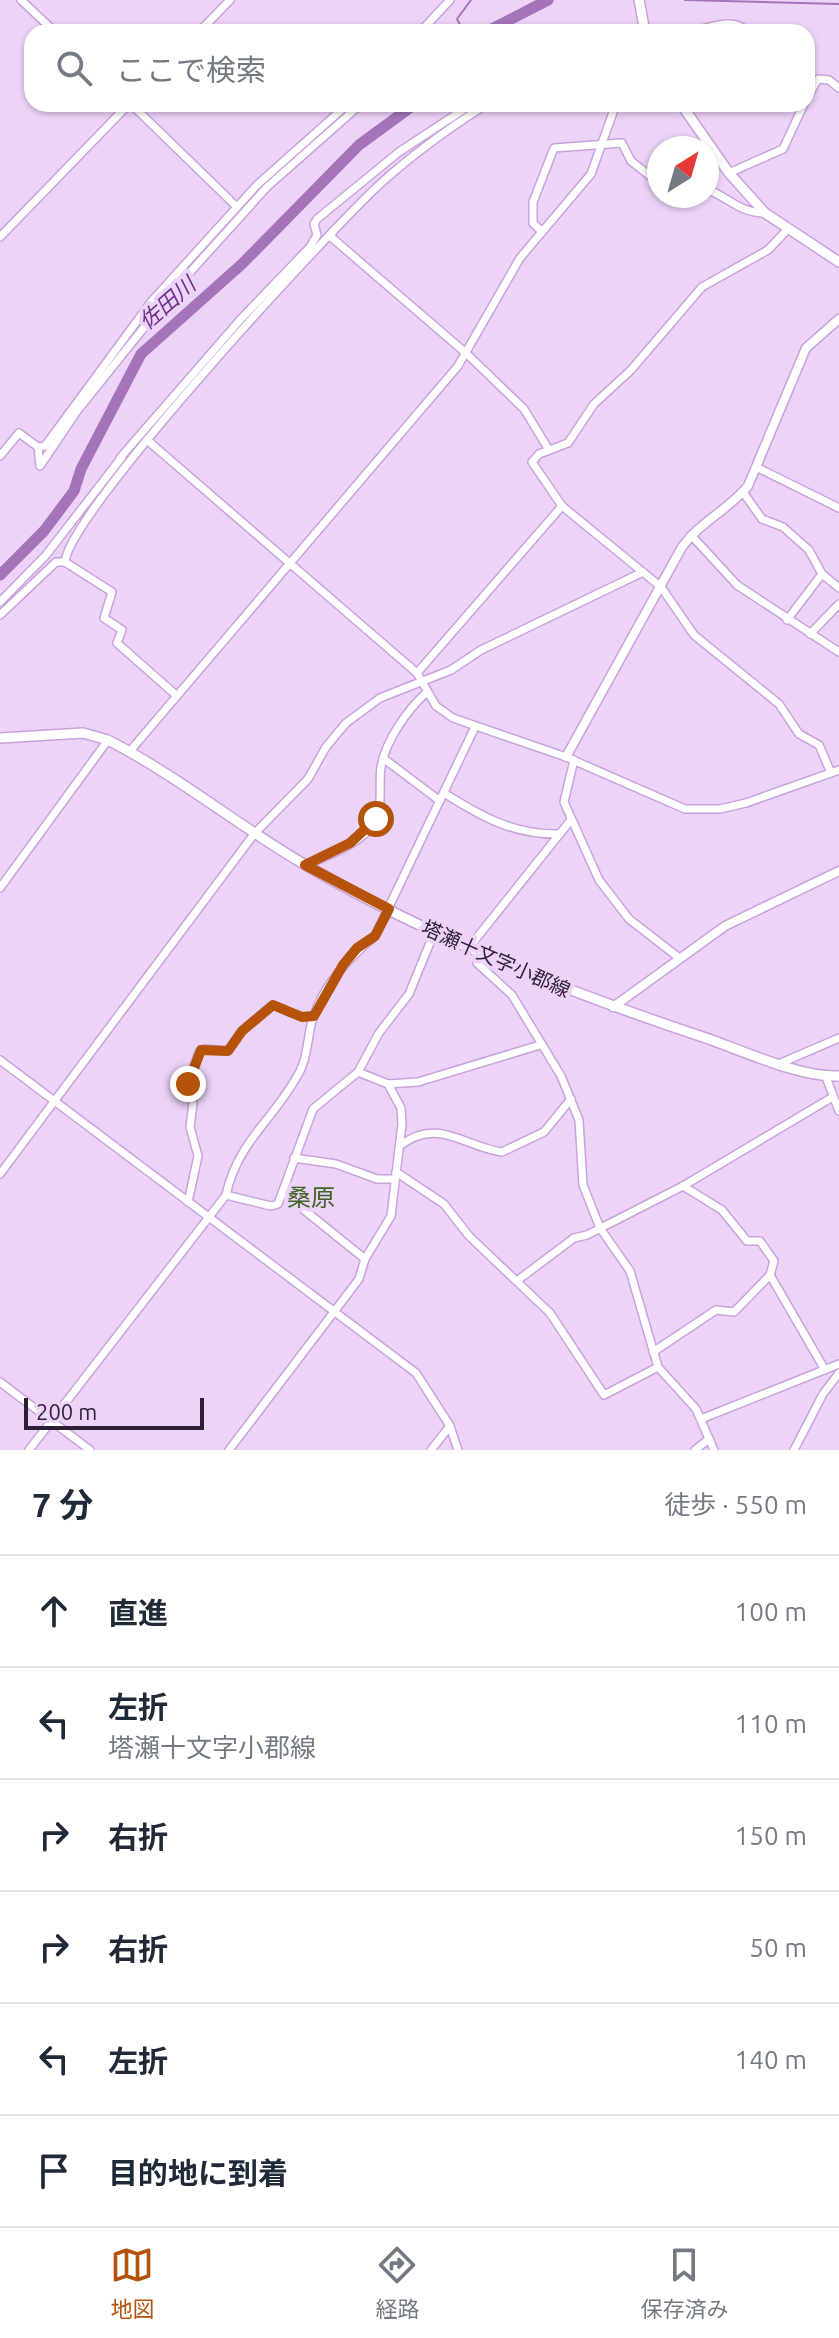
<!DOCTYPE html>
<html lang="ja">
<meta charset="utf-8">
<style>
:root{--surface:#fff;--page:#f6f6f7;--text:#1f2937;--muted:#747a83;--line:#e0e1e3;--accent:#b45309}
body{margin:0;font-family:Ubuntu,"Noto Sans JP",sans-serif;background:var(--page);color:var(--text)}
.compass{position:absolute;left:647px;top:136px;width:72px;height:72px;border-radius:50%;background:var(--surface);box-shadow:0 2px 6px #0004;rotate:37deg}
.scale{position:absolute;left:24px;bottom:20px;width:180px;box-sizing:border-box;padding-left:8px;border:4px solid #2e1e35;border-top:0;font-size:22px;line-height:28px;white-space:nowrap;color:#2e1e35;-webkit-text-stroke:6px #ecd4f8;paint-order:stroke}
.stop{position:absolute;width:24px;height:24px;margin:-18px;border:6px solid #b45309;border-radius:50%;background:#fff}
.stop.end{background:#b45309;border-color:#fff;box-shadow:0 2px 8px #0008}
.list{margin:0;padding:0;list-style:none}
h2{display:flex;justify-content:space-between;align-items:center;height:104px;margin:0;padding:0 32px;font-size:34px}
h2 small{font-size:26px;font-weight:400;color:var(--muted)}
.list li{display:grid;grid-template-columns:52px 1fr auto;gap:24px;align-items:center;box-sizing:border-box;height:112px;padding:0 32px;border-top:2px solid var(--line)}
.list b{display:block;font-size:30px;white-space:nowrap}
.list p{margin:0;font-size:26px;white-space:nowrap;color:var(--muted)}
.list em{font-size:26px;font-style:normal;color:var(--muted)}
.icon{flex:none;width:44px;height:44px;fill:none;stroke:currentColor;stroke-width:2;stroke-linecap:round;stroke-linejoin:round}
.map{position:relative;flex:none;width:839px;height:1450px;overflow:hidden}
.search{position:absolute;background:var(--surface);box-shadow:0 2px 6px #0004;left:24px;right:24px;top:24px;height:88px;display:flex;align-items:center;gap:20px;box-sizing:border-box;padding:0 28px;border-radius:24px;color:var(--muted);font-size:30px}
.sheet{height:776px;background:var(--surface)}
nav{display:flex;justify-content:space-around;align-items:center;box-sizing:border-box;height:112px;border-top:2px solid var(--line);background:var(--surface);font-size:22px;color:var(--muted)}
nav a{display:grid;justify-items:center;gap:4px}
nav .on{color:var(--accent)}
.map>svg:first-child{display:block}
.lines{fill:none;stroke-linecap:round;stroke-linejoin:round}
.stream{stroke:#a374ba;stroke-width:2}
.river{stroke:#a374ba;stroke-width:11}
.minor-casing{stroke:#c9a2dd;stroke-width:10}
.tertiary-casing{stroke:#c9a2dd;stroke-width:11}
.secondary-casing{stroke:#c9a2dd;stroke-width:12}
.minor{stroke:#fff;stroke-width:7}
.tertiary{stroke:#fff;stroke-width:8}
.secondary{stroke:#fff;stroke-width:9}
.route{stroke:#b45309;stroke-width:10}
.labels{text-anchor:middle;stroke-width:8;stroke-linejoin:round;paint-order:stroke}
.street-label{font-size:20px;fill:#2e1e35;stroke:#ecd4f8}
.water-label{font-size:22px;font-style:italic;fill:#6d3187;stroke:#ecd4f8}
.quarter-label{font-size:24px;fill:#3f6325;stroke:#ecd4f8}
</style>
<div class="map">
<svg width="839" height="1450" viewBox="0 0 839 1450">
<rect width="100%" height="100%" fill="#ecd4f8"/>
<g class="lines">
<g class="stream">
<polyline points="685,0 839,4"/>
<polyline points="464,32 457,19 471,0"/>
</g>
<g class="river">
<polyline points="486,32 548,0"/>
<polyline points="0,575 44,531 74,491 81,469 141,354 242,264 359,145 415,104"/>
</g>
<defs>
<g id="minor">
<polyline points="21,0 55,32"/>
<polyline points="199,32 230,0"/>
<polyline points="420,32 450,0"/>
<path d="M690 32C709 28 733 16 748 32"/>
<polyline points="807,98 818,79 829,80 839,88"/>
<polyline points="131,104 237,207"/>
<polyline points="729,173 783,149 804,104"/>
<path d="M707 189C729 198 740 213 765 213"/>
<polyline points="787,230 768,250 702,287 631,370 594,404 568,443 539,454 532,462 562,506 661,587 694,635 779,704 799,734 819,745 831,773"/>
<polyline points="333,231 331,237 467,354 524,409 549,450"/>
<polyline points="542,232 533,223 533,202 554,148 622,143 631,161 659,183"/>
<polyline points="0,237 129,104"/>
<polyline points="147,440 417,673 436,706 453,718 566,757 685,809 720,809 746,803 839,770"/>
<polyline points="38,447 40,466 77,411 174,290 267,187 361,104"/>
<polyline points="0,456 19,433 38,447 45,446 151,302 256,186 348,104"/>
<polyline points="120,458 240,320 310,247 317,235 314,224 317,219 399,152 472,104"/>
<polyline points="756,467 839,508"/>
<polyline points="743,492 762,519 783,527 809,550 822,574 839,588"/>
<polyline points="691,535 737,585 839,652"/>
<path d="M65 562C69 512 329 231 380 184 413 154 449 128 487 104"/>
<polyline points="0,602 46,555 122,457"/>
<polyline points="0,615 56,562 65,562 112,592 104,618 122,630 117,643 176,695"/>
<polyline points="787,620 822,574"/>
<polyline points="810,634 839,604"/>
<polyline points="417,673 562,506"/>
<polyline points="130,751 458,366 520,258 591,174 616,104"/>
<polyline points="383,758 440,801"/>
<polyline points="574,760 564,802 599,880 629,919 678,957"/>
<path d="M444 793C482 817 514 835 560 834"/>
<path d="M305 865C327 856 354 846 371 828 385 812 378 786 381 767 386 740 407 710 427 692"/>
<polyline points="0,888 108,740"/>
<polyline points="467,950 570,821"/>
<polyline points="478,954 477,963 512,995 561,1076 579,1120 583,1185 600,1228 630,1271 658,1367 696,1409 714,1450"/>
<polyline points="0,1060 416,1373 450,1426 458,1450"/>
<polyline points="781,1063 839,1038"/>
<polyline points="358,1072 388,1084 418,1082 540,1045"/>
<polyline points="826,1077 839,1111"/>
<path d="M401 1145C438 1117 465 1147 502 1152L544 1132 571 1099"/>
<polyline points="294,1158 336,1164 377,1179 395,1179"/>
<polyline points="396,1172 444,1204 469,1236 550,1313 604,1395 658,1367"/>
<polyline points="0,1174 254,834 308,779 326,747 346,723 380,698 451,670 481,650 643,572"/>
<polyline points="283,1193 365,1259"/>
<polyline points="226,1195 271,1206 278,1204 313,1109 358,1072 379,1033 409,994 434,933"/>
<polyline points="188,1202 198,1156 190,1127 193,1103 188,1084 199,1052 205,1049 228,1051 242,1031 273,1005 302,1017 314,1016"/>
<polyline points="770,1275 825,1370"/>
<polyline points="518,1280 574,1238 587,1235 683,1186 831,1098"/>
<polyline points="653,1352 716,1310 734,1312 770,1275 774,1261 760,1241 747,1241 722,1210 683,1186"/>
<polyline points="0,1382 90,1450"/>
<polyline points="701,1419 839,1364"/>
<path d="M29 1450 226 1195C238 1140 276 1118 300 1071 309 1053 307 1035 313 1018 324 984 349 958 375 936L475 727"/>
<polyline points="229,1450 359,1279 365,1259 391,1216 402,1124 401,1108 388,1084"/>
<polyline points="431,1450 450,1426"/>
<polyline points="695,1450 709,1439"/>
<polyline points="794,1450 823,1394 839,1373"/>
</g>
<g id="tertiary">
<path d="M566 757 682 547C700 522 728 510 748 486L806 348 839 319"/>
<polyline points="613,1007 725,926 839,871"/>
</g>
<g id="secondary">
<polyline points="639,0 645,32"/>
<polyline points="681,104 729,173 765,213 839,262"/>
<path d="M0 738 83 733 108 740C176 775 236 824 302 863 429 937 562 990 700 1036 740 1049 799 1078 839 1076"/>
</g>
</defs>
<use href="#minor" class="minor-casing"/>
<use href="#tertiary" class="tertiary-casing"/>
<use href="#secondary" class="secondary-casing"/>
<use href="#minor" class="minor"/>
<use href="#tertiary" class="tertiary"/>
<use href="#secondary" class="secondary"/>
</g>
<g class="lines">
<polyline class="route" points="188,1084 201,1050 228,1051 242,1031 273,1005 302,1017 314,1016 343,965 357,948 375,936 389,909 305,865 350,843 376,819"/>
</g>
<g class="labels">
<g class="street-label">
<text transform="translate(496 959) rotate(24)" y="7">塔瀬十文字小郡線</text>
</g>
<g class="water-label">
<text transform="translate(167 303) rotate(-41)" y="8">佐田川</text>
</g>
<g class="quarter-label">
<text x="311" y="1206">桑原</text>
</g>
</g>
</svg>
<svg class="compass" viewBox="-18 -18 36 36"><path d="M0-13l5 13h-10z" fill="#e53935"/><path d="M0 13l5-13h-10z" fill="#747a83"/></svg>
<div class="scale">200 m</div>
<div class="stop" style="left:376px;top:819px"></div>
<div class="stop end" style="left:188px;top:1084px"></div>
<div class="search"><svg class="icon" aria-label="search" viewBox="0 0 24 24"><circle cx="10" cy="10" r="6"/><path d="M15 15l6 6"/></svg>ここで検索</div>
</div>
<section class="sheet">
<h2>7 分<small>徒歩 · 550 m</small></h2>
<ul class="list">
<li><svg class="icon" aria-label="ahead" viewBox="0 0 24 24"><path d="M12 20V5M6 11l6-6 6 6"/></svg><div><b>直進</b></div><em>100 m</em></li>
<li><svg class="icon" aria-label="left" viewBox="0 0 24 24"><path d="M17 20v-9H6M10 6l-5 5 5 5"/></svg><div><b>左折</b><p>塔瀬十文字小郡線</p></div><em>110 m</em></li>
<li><svg class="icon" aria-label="right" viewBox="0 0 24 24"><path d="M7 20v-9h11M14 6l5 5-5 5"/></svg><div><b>右折</b></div><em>150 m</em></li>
<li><svg class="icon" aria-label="right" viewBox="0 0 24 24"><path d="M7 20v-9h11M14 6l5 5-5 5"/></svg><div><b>右折</b></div><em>50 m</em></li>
<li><svg class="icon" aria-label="left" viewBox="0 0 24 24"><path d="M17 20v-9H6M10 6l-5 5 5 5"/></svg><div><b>左折</b></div><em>140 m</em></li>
<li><svg class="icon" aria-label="arrive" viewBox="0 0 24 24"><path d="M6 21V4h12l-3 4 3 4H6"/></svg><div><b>目的地に到着</b></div></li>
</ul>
</section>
<nav>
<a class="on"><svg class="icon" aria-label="map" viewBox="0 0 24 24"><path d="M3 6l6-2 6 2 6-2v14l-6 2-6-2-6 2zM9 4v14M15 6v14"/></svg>地図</a>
<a><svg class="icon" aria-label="directions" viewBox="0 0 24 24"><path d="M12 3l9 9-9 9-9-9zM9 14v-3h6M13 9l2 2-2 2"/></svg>経路</a>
<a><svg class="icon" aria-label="saved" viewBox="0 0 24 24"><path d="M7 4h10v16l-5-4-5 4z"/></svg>保存済み</a>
</nav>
